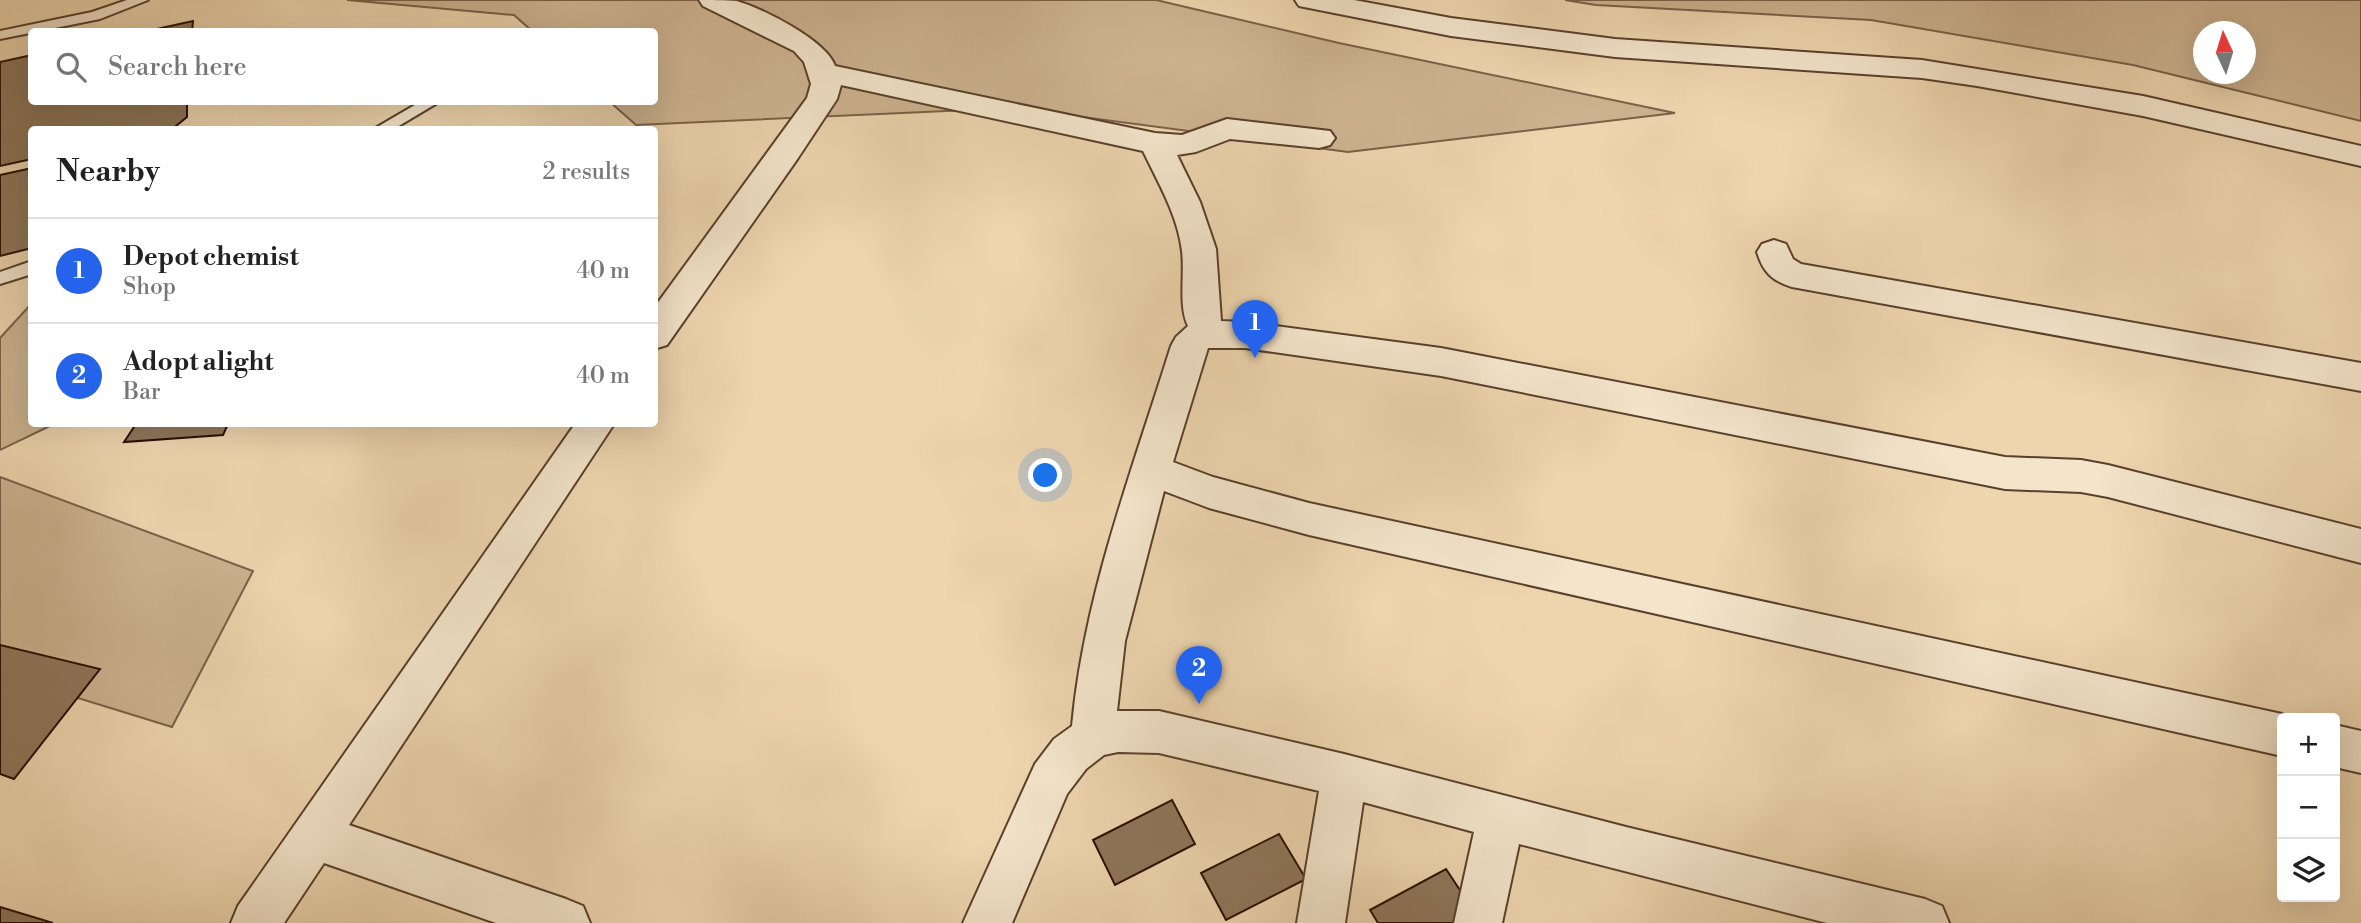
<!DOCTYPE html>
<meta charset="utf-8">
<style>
:root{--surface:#fff;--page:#f6f6f6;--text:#222;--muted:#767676;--line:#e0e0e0;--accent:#2563eb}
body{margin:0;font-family:"Libre Bodoni",serif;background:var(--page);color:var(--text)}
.controls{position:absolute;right:21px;bottom:21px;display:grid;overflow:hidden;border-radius:7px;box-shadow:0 7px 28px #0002}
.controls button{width:63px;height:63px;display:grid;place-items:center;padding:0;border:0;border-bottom:2px solid var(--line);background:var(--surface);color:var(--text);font:35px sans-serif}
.compass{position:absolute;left:2193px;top:21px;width:63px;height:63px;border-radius:50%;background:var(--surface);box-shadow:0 7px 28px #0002;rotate:356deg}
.you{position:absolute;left:1046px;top:476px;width:24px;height:24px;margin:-18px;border:5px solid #fff;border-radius:50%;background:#1a73e8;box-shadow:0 0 0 10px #1a73e833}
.badge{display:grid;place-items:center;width:46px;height:46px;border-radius:50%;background:var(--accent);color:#fff;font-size:23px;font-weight:700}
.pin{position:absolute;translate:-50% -58px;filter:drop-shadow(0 2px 4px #0008)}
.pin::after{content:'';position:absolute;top:37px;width:24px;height:21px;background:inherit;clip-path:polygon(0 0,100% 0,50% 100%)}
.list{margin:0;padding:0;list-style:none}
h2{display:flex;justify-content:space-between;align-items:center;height:91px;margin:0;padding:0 28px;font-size:30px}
h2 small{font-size:23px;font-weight:400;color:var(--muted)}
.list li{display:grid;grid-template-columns:46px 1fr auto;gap:21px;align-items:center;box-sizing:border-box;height:105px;padding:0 28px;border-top:2px solid var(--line)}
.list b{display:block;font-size:26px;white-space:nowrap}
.list p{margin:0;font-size:23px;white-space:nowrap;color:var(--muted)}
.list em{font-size:23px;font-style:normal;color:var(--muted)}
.icon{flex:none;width:38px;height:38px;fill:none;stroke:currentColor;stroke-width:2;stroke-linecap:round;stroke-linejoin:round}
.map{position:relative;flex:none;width:2361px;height:923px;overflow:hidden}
.search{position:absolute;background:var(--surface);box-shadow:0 7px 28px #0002;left:28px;top:28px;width:630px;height:77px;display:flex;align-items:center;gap:18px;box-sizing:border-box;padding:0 24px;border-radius:7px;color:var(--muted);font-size:26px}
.panel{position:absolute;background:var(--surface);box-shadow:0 7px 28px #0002;left:28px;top:126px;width:630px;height:301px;border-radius:7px}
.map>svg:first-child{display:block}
.green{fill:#ccb390;stroke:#7a6148;stroke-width:2;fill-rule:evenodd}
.building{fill:#8e765a;stroke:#280f00;stroke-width:2}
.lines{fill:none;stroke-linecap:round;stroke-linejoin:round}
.service-casing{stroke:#59402c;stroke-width:4}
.minor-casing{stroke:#59402c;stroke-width:4}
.service{fill:#f3e4ca;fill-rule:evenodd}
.minor{fill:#f3e4ca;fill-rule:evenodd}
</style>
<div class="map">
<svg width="2361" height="923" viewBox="0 0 2361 923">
<rect width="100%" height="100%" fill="#edd5ae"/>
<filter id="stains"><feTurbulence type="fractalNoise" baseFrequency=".00286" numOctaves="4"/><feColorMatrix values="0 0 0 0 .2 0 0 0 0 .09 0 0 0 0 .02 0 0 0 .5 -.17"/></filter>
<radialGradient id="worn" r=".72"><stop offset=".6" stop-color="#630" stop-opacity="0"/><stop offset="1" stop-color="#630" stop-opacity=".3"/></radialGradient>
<g class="green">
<polygon points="347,0 1156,0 1339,43 1675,113 1348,152 1014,108 636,125 610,102 654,102 654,32 532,31 514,15"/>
<path d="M1565 0H2361V121L2133 65 1871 20 1596 5ZM2204 32H2246V74H2204Z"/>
<polygon points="31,304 32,424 54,424 0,450 0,338"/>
<polygon points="0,477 253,571 172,727 0,674"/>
</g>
<g class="building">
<polygon points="193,21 192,32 143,32"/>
<polygon points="32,55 32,102 187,102 187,117 171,130 32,130 32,159 0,166 0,62"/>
<polygon points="32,168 32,248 0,256 0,175"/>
<polygon points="136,424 228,424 223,435 124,442"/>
<polygon points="0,645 100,669 14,779 0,774"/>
<polygon points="1172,800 1195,844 1115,885 1093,840"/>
<polygon points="1279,834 1306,879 1226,920 1201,873"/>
<polygon points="1446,869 1477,916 1464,923 1378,923 1370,910"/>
<polygon points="0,907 53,923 0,923"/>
</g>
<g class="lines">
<defs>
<g id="service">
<polygon points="127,0 148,0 100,19 0,39 0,31 92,12"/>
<polygon points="420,102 439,102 392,130 372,130"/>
<polygon points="32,261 32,274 0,284 0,272"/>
</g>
<g id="minor">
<path d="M699 0C710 0 726 0 737 1 763 9 826 40 835 66L1155 133 1182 135 1227 119 1330 131 1335 138 1330 145 1319 148 1230 139 1196 152 1177 155 1200 202 1216 249 1221 321 1245 322 1441 348 2005 457 2081 460 2108 465 2361 529V563L2108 497 2081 492 2005 489 1441 376 1245 348H1208L1173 462 1213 477 1309 503 2282 714 2292 718H2282V756L1309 535 1209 508 1164 491 1125 641 1117 711H1159L1344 754 1626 827 1925 899 1942 906 1949 923H1827L1519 844 1502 923H1454L1474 832 1363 802 1345 923H1297L1319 791 1159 753 1118 752 1104 755 1086 769 1067 794 1012 923H963L1035 764 1054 739 1072 726C1084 595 1132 471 1171 346L1176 337 1188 326C1178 305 1185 275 1182 251 1178 216 1158 182 1143 151L841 85 837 99 798 158 667 345 654 349V308L807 98 811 84 804 62 794 51 703 6Z"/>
<polygon points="1295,0 1354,0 1451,18 1615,39 1922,60 2143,96 2361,146 2361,166 2143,116 1977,86 1922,78 1615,57 1451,36 1309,8 1299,6"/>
<path d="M1774 240 1786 244 1793 259 1801 264 2361 363V391L1792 287C1772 281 1763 272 1757 252L1762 244Z"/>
<polygon points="575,424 614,424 349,825 566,899 583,906 590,923 496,923 324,863 284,923 231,923 238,906"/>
<polygon points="2335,725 2361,731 2361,773 2335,767"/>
</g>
</defs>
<use href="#service" class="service-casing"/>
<use href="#minor" class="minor-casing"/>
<use href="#service" class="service"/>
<use href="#minor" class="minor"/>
</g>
<rect width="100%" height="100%" filter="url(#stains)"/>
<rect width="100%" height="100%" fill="url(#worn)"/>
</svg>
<div class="controls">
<button>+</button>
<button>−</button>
<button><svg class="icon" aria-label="layers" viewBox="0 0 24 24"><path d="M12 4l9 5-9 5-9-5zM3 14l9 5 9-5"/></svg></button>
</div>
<svg class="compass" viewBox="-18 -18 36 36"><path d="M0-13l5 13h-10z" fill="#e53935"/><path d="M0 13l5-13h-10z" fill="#767676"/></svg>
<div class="you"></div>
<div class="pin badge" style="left:1255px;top:358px">1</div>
<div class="pin badge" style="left:1199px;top:704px">2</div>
<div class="search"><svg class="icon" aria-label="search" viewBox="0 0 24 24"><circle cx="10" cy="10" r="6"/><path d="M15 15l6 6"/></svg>Search here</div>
<section class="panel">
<h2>Nearby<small>2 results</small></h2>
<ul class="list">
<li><span class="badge">1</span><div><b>Depot chemist</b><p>Shop</p></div><em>40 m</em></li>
<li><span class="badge">2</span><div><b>Adopt alight</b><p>Bar</p></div><em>40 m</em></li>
</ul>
</section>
</div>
